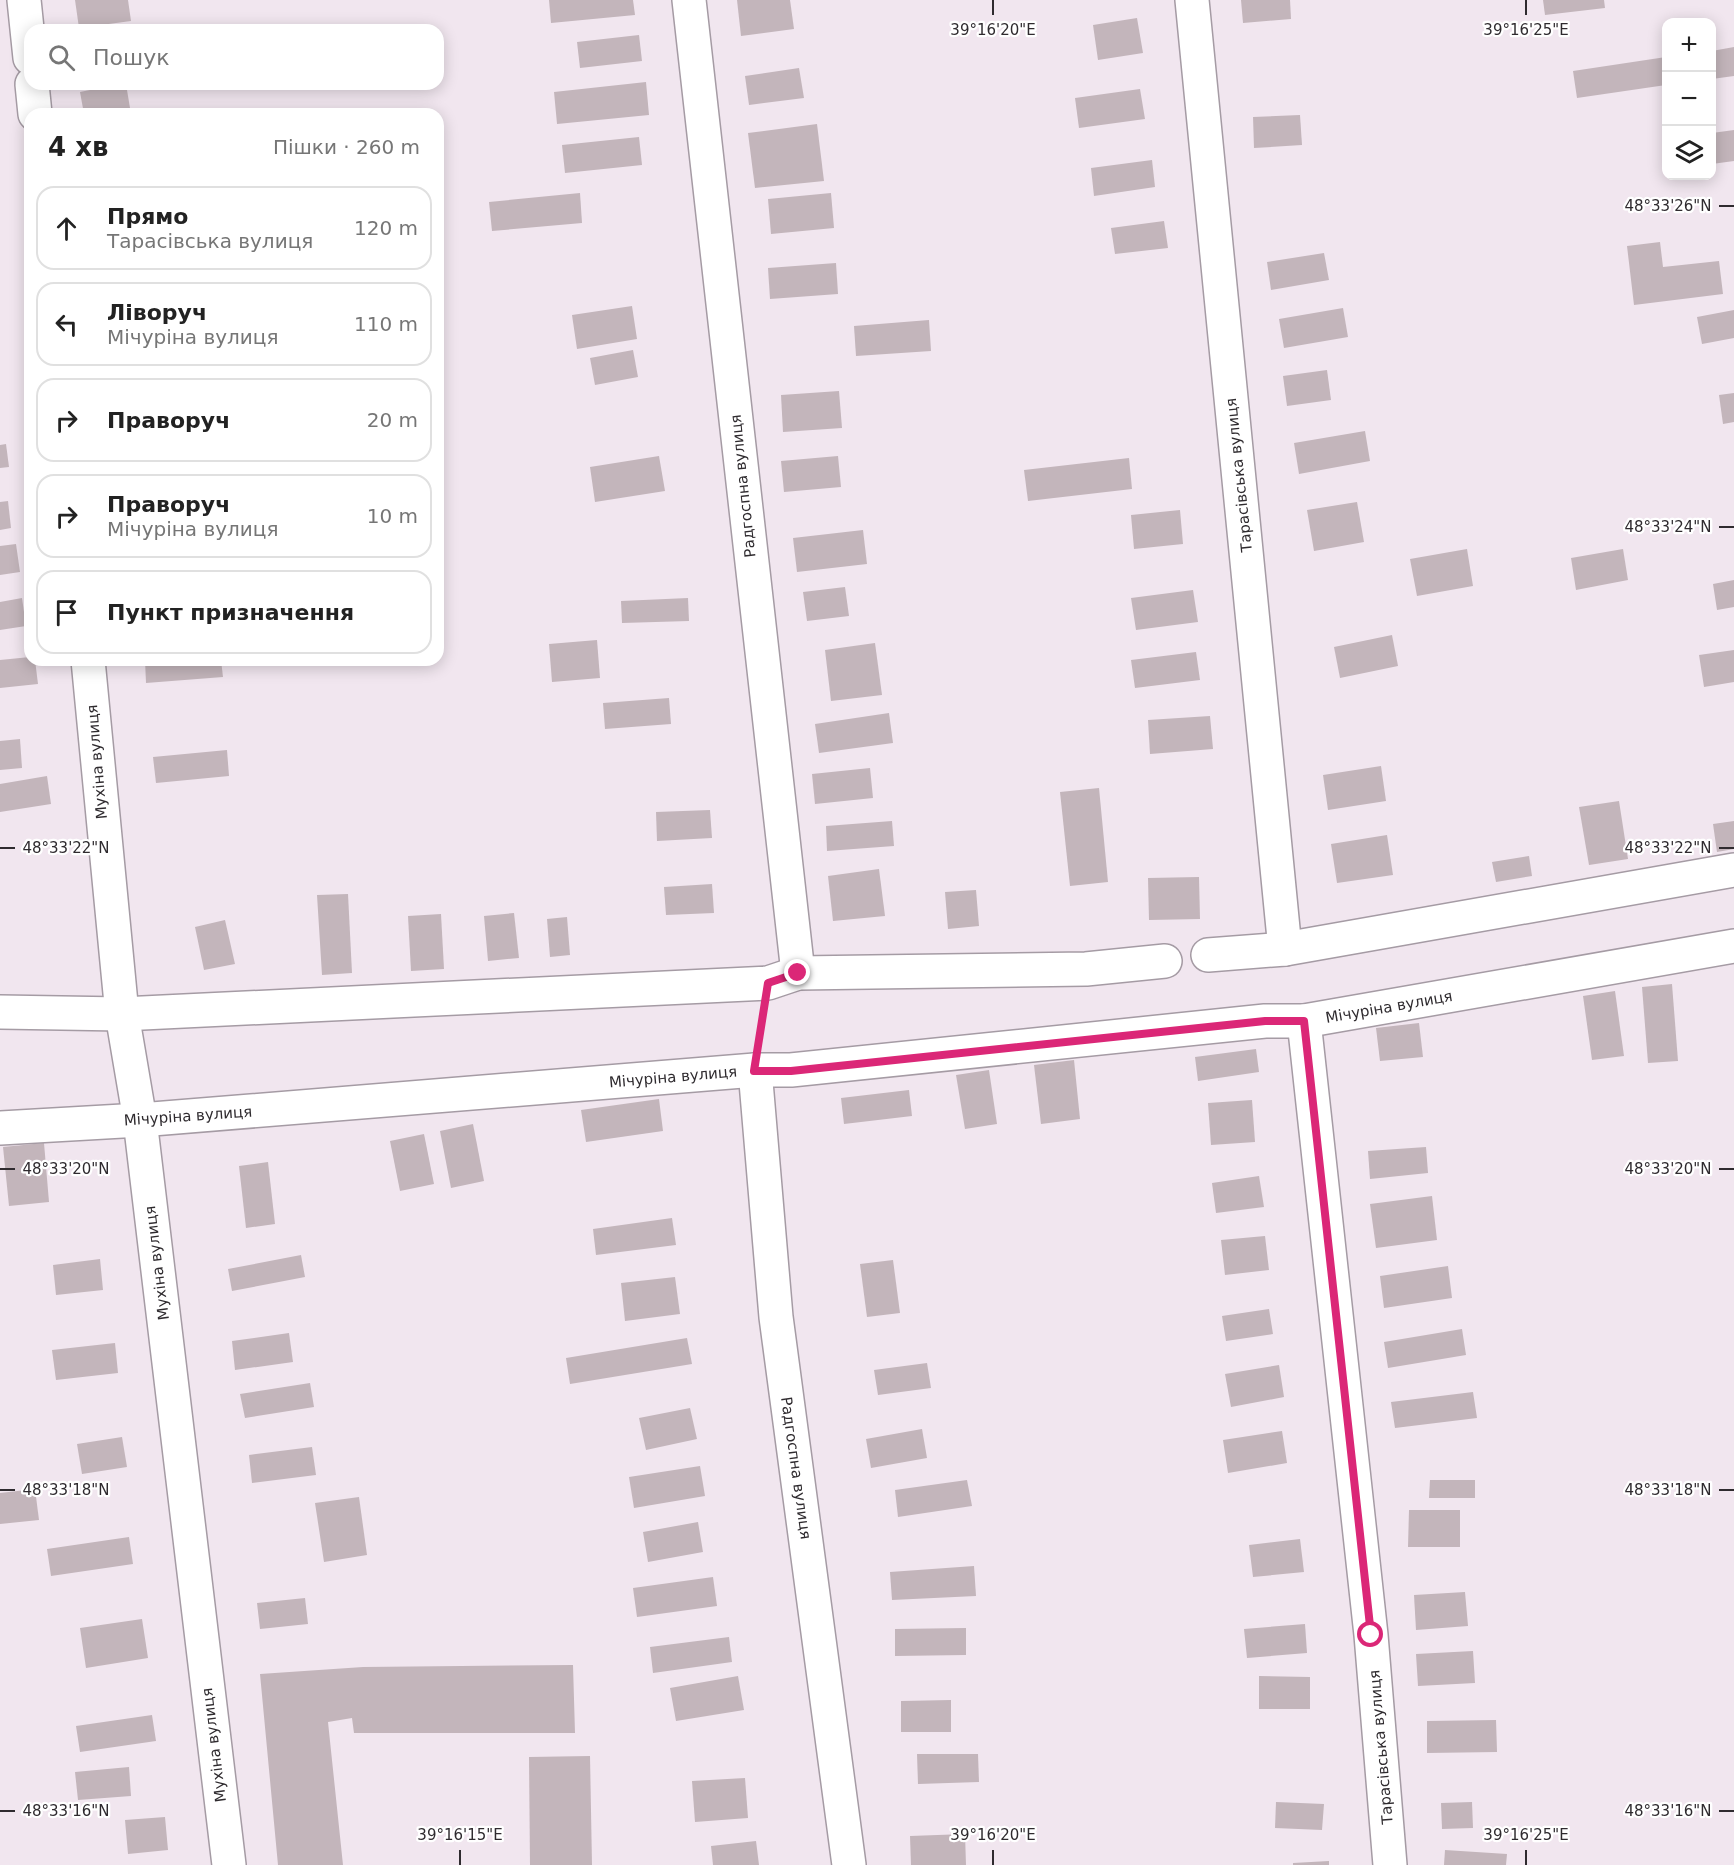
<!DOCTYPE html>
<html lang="uk">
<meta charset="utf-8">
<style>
:root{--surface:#fff;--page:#f6f6f6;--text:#222;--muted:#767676;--line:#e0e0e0}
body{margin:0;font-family:"DejaVu Sans",sans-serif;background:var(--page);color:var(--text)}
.controls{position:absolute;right:18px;top:18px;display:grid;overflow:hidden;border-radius:12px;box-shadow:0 3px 15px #0003}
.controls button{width:54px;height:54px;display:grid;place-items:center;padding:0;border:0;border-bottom:2px solid var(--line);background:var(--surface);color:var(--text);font:30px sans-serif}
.stop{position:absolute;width:18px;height:18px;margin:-14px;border:4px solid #db2777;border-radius:50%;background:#fff}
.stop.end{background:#db2777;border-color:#fff;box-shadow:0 2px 6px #0008}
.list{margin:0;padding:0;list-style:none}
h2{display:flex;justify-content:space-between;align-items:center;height:78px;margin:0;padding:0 24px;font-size:26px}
h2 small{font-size:20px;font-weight:400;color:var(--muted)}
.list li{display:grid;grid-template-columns:39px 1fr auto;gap:18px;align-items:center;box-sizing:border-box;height:84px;margin:0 12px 12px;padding:0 12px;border:2px solid var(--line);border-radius:18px}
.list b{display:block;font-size:22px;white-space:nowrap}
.list p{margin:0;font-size:20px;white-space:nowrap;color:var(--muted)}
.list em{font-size:20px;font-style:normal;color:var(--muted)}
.icon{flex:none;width:33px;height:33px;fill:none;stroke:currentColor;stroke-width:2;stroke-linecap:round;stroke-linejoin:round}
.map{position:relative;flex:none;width:1734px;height:1865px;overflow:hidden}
.search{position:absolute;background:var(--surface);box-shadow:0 3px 15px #0003;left:24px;top:24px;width:420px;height:66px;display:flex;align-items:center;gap:15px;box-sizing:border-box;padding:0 21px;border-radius:18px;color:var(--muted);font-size:22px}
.panel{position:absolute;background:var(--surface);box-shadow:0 3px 15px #0003;left:24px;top:108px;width:420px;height:558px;border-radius:18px}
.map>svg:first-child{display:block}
.building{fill:#c3b5bb}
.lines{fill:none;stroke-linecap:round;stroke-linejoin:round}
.street-casing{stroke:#a59ba4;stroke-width:36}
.path{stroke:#9f979e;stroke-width:4;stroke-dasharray:6 3;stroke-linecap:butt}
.street{stroke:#fff;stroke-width:33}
.route{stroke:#db2777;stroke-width:8}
.ticks{fill:none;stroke:#2f2b2f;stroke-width:2}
.labels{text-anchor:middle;stroke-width:4.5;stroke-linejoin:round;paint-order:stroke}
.street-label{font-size:15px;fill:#2f2b2f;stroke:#fff}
.ticks-label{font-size:15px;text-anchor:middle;fill:#2f2b2f;stroke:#fff;stroke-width:4.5;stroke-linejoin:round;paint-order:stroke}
</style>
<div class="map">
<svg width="1734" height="1865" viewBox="0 0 1734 1865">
<rect width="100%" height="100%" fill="#f1e6ef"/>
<g class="building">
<polygon points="75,0 128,0 131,21 79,28"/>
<polygon points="549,0 633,0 635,15 551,23"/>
<polygon points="737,0 790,0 794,29 741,36"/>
<polygon points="1241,0 1290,0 1291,19 1243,23"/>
<polygon points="1543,0 1604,0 1605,8 1545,15"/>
<polygon points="1137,18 1143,53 1098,60 1093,25"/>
<polygon points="639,35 642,61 580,68 577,42"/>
<polygon points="1734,47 1734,76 1712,79 1712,51"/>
<polygon points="1666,57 1666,85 1577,98 1573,71"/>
<polygon points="799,68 804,98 749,105 745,76"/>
<polygon points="646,82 649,115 557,124 554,92"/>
<polygon points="119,84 126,84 131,114 84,114 80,92"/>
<polygon points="1140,89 1145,119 1079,128 1075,98"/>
<polygon points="1300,115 1302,145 1254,148 1253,117"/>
<polygon points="817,124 824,181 755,188 748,133"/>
<polygon points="1734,130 1734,161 1712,164 1712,133"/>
<polygon points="639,137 642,165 565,173 562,145"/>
<polygon points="1152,160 1155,187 1094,196 1091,168"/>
<polygon points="580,193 582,223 492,231 489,202"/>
<polygon points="831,193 834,228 771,234 768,199"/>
<polygon points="1164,221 1168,248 1115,254 1111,228"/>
<polygon points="1660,242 1663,267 1719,261 1723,294 1634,305 1627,246"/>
<polygon points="1324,253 1329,280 1271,290 1267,262"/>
<polygon points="836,263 838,294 770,299 768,268"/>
<polygon points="632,306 637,339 577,349 572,315"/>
<polygon points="1343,308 1348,337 1284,348 1279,319"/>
<polygon points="1734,310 1734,338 1702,344 1697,317"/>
<polygon points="929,320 931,351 856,356 854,326"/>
<polygon points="633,350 638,377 595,385 590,358"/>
<polygon points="1327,370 1331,400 1287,406 1283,376"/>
<polygon points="839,391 842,428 783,432 781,395"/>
<polygon points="1734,393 1734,422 1723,424 1719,395"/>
<polygon points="1365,431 1370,461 1299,474 1294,443"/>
<polygon points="6,444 9,467 0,468 0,445"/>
<polygon points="659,456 665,491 595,502 590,467"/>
<polygon points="838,456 841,487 784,492 781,461"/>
<polygon points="1129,458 1132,489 1028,501 1024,470"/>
<polygon points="8,501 11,528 0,530 0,502"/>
<polygon points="1357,502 1364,542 1314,551 1307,510"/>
<polygon points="1180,510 1183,544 1134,549 1131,515"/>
<polygon points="863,530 867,564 797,572 793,538"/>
<polygon points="16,544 20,572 0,575 0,546"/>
<polygon points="1467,549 1473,586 1417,596 1410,559"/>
<polygon points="1623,549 1628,580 1576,590 1571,558"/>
<polygon points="1734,580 1734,607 1717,610 1713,584"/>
<polygon points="845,587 849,616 807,621 803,592"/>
<polygon points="1193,590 1198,622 1136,630 1131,598"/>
<polygon points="22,598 26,626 0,630 0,602"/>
<polygon points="688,598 689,621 622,623 621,601"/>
<polygon points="1392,635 1398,666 1340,678 1334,647"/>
<polygon points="597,640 600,678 552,682 549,644"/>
<polygon points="875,643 882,695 831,701 825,650"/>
<polygon points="1734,650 1734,682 1704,687 1699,655"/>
<polygon points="1196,652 1200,680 1135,688 1131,660"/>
<polygon points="30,657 30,660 35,660 38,684 0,688 0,660"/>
<polygon points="145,660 221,660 223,677 146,683"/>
<polygon points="669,698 671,724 605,729 603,703"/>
<polygon points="889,713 893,743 819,753 815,724"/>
<polygon points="1210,716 1213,749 1150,754 1148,720"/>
<polygon points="20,739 22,768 0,770 0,741"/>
<polygon points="227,750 229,776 156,783 153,757"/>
<polygon points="1381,766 1386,801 1328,810 1323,775"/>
<polygon points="870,768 873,798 815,804 812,774"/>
<polygon points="47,776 51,804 0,812 0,784"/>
<polygon points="1099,788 1108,882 1070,886 1060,792"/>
<polygon points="1619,801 1628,859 1589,865 1579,807"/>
<polygon points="710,810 712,838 657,841 656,812"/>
<polygon points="892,821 894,846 827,851 826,826"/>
<polygon points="1734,821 1734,849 1717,852 1713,824"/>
<polygon points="1387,835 1393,875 1337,883 1331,844"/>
<polygon points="1529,856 1532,876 1496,882 1492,862"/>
<polygon points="879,869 885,916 833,921 828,876"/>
<polygon points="1199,877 1200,919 1149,920 1148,878"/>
<polygon points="712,884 714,913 666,915 664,887"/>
<polygon points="976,890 979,926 948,929 945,892"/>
<polygon points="348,894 352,973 322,975 317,895"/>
<polygon points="514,913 519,958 488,961 484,916"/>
<polygon points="441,914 444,969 411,971 408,916"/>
<polygon points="567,917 570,955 550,957 547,919"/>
<polygon points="225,920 235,964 204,970 195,927"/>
<polygon points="1672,984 1678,1061 1648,1063 1642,987"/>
<polygon points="1615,991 1624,1056 1592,1060 1583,996"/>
<polygon points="1419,1023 1423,1057 1380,1061 1376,1028"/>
<polygon points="1256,1049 1259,1072 1198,1081 1195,1057"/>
<polygon points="1074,1060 1080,1119 1041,1124 1034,1065"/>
<polygon points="989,1070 997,1124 965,1129 956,1075"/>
<polygon points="909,1090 912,1116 844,1124 841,1098"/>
<polygon points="659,1099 663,1131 586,1142 581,1110"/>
<polygon points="1252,1100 1255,1142 1211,1145 1208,1103"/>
<polygon points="473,1124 484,1181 451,1188 440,1131"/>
<polygon points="424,1134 434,1184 400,1191 390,1141"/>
<polygon points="44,1143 49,1202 9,1206 3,1147"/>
<polygon points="1426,1147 1428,1173 1370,1179 1368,1151"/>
<polygon points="268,1162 275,1224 246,1228 239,1166"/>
<polygon points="1259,1176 1264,1207 1216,1213 1212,1183"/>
<polygon points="1432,1196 1437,1240 1376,1248 1370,1204"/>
<polygon points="672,1218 676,1245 596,1255 593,1229"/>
<polygon points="1265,1236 1269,1270 1225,1275 1221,1240"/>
<polygon points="301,1255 305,1277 232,1291 228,1269"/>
<polygon points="100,1259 103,1290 56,1295 53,1265"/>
<polygon points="893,1260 900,1313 867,1317 860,1264"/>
<polygon points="1448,1266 1452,1298 1384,1308 1380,1276"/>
<polygon points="675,1277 680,1314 625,1321 621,1283"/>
<polygon points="1269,1309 1273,1334 1226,1341 1222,1316"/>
<polygon points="1462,1329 1466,1355 1388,1368 1384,1342"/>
<polygon points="289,1333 293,1362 235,1370 232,1341"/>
<polygon points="687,1338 692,1364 570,1384 566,1358"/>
<polygon points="115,1343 118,1373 56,1380 52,1350"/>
<polygon points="927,1363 931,1388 878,1395 874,1370"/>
<polygon points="1279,1365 1284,1397 1231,1407 1225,1374"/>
<polygon points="310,1383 314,1407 245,1418 240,1394"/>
<polygon points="1473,1392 1477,1418 1395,1428 1391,1402"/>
<polygon points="690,1408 697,1439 646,1450 639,1418"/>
<polygon points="922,1429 927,1458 871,1468 866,1439"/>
<polygon points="1282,1431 1287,1463 1228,1473 1223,1440"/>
<polygon points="122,1437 127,1467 82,1474 77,1444"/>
<polygon points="312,1447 316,1475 252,1483 249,1455"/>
<polygon points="700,1466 705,1496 634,1508 629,1477"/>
<polygon points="967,1480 972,1506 898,1517 895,1490"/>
<polygon points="1430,1480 1475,1480 1475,1498 1429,1498"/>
<polygon points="35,1489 39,1520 0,1524 0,1493"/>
<polygon points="359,1497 367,1555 324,1562 315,1503"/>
<polygon points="1409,1510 1460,1510 1460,1547 1408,1547"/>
<polygon points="698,1522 703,1552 648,1562 643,1532"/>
<polygon points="129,1537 133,1564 51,1576 47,1549"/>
<polygon points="1300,1539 1304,1572 1253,1577 1249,1545"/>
<polygon points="974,1566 976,1596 892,1600 890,1572"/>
<polygon points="713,1577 717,1606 637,1617 633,1588"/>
<polygon points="1465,1592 1468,1626 1416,1630 1414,1595"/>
<polygon points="305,1598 308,1624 260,1629 257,1603"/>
<polygon points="142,1619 148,1658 86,1668 80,1628"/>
<polygon points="1305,1624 1307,1653 1247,1658 1244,1629"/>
<polygon points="966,1628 966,1655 895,1656 895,1629"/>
<polygon points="729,1637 732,1662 653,1673 650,1647"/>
<polygon points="1473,1651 1475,1683 1418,1686 1416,1654"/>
<polygon points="573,1665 575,1733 354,1733 352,1718 328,1722 343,1865 278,1865 260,1674 363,1667"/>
<polygon points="738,1676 744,1710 676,1721 670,1688"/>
<polygon points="1259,1676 1310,1677 1310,1709 1259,1709"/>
<polygon points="951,1700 951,1732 901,1732 901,1701"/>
<polygon points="152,1715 156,1741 80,1752 76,1726"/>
<polygon points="1496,1720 1497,1752 1427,1753 1427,1721"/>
<polygon points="917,1754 978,1754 979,1782 918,1784"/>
<polygon points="590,1756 592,1865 530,1865 529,1757"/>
<polygon points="129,1767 131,1796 78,1800 75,1772"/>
<polygon points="745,1778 748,1818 695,1822 692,1781"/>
<polygon points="1276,1802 1324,1804 1322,1830 1275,1828"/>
<polygon points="1472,1802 1473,1828 1442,1829 1441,1803"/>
<polygon points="165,1817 168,1850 128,1854 125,1820"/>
<polygon points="965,1834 966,1865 911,1865 910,1836"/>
<polygon points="756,1841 759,1865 713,1865 711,1846"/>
<polygon points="1445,1850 1507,1854 1506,1865 1444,1865"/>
<polygon points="1329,1861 1329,1865 1293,1865 1293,1863"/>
</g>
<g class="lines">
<defs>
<g id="street">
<polyline points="24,0 30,58"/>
<polyline points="689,0 798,973"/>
<polyline points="1192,0 1285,949"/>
<polyline points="32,84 35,114"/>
<polyline points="88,660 122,1014 140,1120 229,1865"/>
<polyline points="1208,955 1285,949 1734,870"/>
<polyline points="0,1012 122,1014 768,983 798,973 1086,969 1165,961"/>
<polyline points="1304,1021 1371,1635 1390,1865"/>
<polyline points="755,1070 776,1317 849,1865"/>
<polyline points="0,1128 140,1120 755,1070 791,1070 1265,1021 1304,1021 1734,946"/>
</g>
</defs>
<use href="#street" class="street-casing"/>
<polyline class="path" points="760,1035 763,1016"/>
<use href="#street" class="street"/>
</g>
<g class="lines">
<polyline class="route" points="798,973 768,983 754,1071 791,1071 1265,1021 1304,1021 1371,1635"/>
</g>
<path class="ticks" d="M993 0V15M1526 0V15M1719 206H1734M1719 527H1734M0 848H15M1719 848H1734M0 1169H15M1719 1169H1734M0 1490H15M1719 1490H1734M0 1811H15M1719 1811H1734M460 1850V1865M993 1850V1865M1526 1850V1865"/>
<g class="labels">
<g class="street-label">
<text transform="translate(1239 475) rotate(-96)" y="5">Тарасівська вулиця</text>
<text transform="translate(743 486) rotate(-96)" y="5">Радгоспна вулиця</text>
<text transform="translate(97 762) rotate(-95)" y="5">Мухіна вулиця</text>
<text transform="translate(1389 1007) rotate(-10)" y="5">Мічуріна вулиця</text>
<text transform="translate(673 1077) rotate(-5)" y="5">Мічуріна вулиця</text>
<text transform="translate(188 1116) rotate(-4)" y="5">Мічуріна вулиця</text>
<text transform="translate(157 1263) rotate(-97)" y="5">Мухіна вулиця</text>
<text transform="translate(796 1468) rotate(82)" y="5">Радгоспна вулиця</text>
<text transform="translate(214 1745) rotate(-97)" y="5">Мухіна вулиця</text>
<text transform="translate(1381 1747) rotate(-95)" y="5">Тарасівська вулиця</text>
</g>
</g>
<g class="ticks-label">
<text x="993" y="35">39°16'20"E</text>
<text x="1526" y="35">39°16'25"E</text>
<text x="1668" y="211">48°33'26"N</text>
<text x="1668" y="532">48°33'24"N</text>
<text x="66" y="853">48°33'22"N</text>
<text x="1668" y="853">48°33'22"N</text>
<text x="66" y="1174">48°33'20"N</text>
<text x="1668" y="1174">48°33'20"N</text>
<text x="66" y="1495">48°33'18"N</text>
<text x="1668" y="1495">48°33'18"N</text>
<text x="66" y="1816">48°33'16"N</text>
<text x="1668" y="1816">48°33'16"N</text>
<text x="460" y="1840">39°16'15"E</text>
<text x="993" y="1840">39°16'20"E</text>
<text x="1526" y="1840">39°16'25"E</text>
</g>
</svg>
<div class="controls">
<button>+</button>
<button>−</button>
<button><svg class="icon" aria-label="layers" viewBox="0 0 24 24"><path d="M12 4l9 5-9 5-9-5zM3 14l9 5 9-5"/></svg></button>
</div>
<div class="stop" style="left:1371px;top:1635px"></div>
<div class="stop end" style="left:798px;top:973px"></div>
<div class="search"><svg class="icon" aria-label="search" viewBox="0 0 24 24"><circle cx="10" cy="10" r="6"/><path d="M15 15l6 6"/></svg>Пошук</div>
<section class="panel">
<h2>4 хв<small>Пішки · 260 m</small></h2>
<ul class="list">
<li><svg class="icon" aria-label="ahead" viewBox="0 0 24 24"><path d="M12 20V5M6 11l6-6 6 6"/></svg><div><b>Прямо</b><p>Тарасівська вулиця</p></div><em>120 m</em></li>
<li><svg class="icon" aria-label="left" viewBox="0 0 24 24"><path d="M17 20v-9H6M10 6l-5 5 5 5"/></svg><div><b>Ліворуч</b><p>Мічуріна вулиця</p></div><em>110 m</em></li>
<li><svg class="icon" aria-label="right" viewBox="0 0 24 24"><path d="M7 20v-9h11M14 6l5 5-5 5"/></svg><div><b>Праворуч</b></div><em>20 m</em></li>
<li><svg class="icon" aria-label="right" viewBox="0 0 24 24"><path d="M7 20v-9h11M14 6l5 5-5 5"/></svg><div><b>Праворуч</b><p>Мічуріна вулиця</p></div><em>10 m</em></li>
<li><svg class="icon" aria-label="arrive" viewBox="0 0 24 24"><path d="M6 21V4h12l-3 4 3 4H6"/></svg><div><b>Пункт призначення</b></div></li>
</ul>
</section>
</div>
